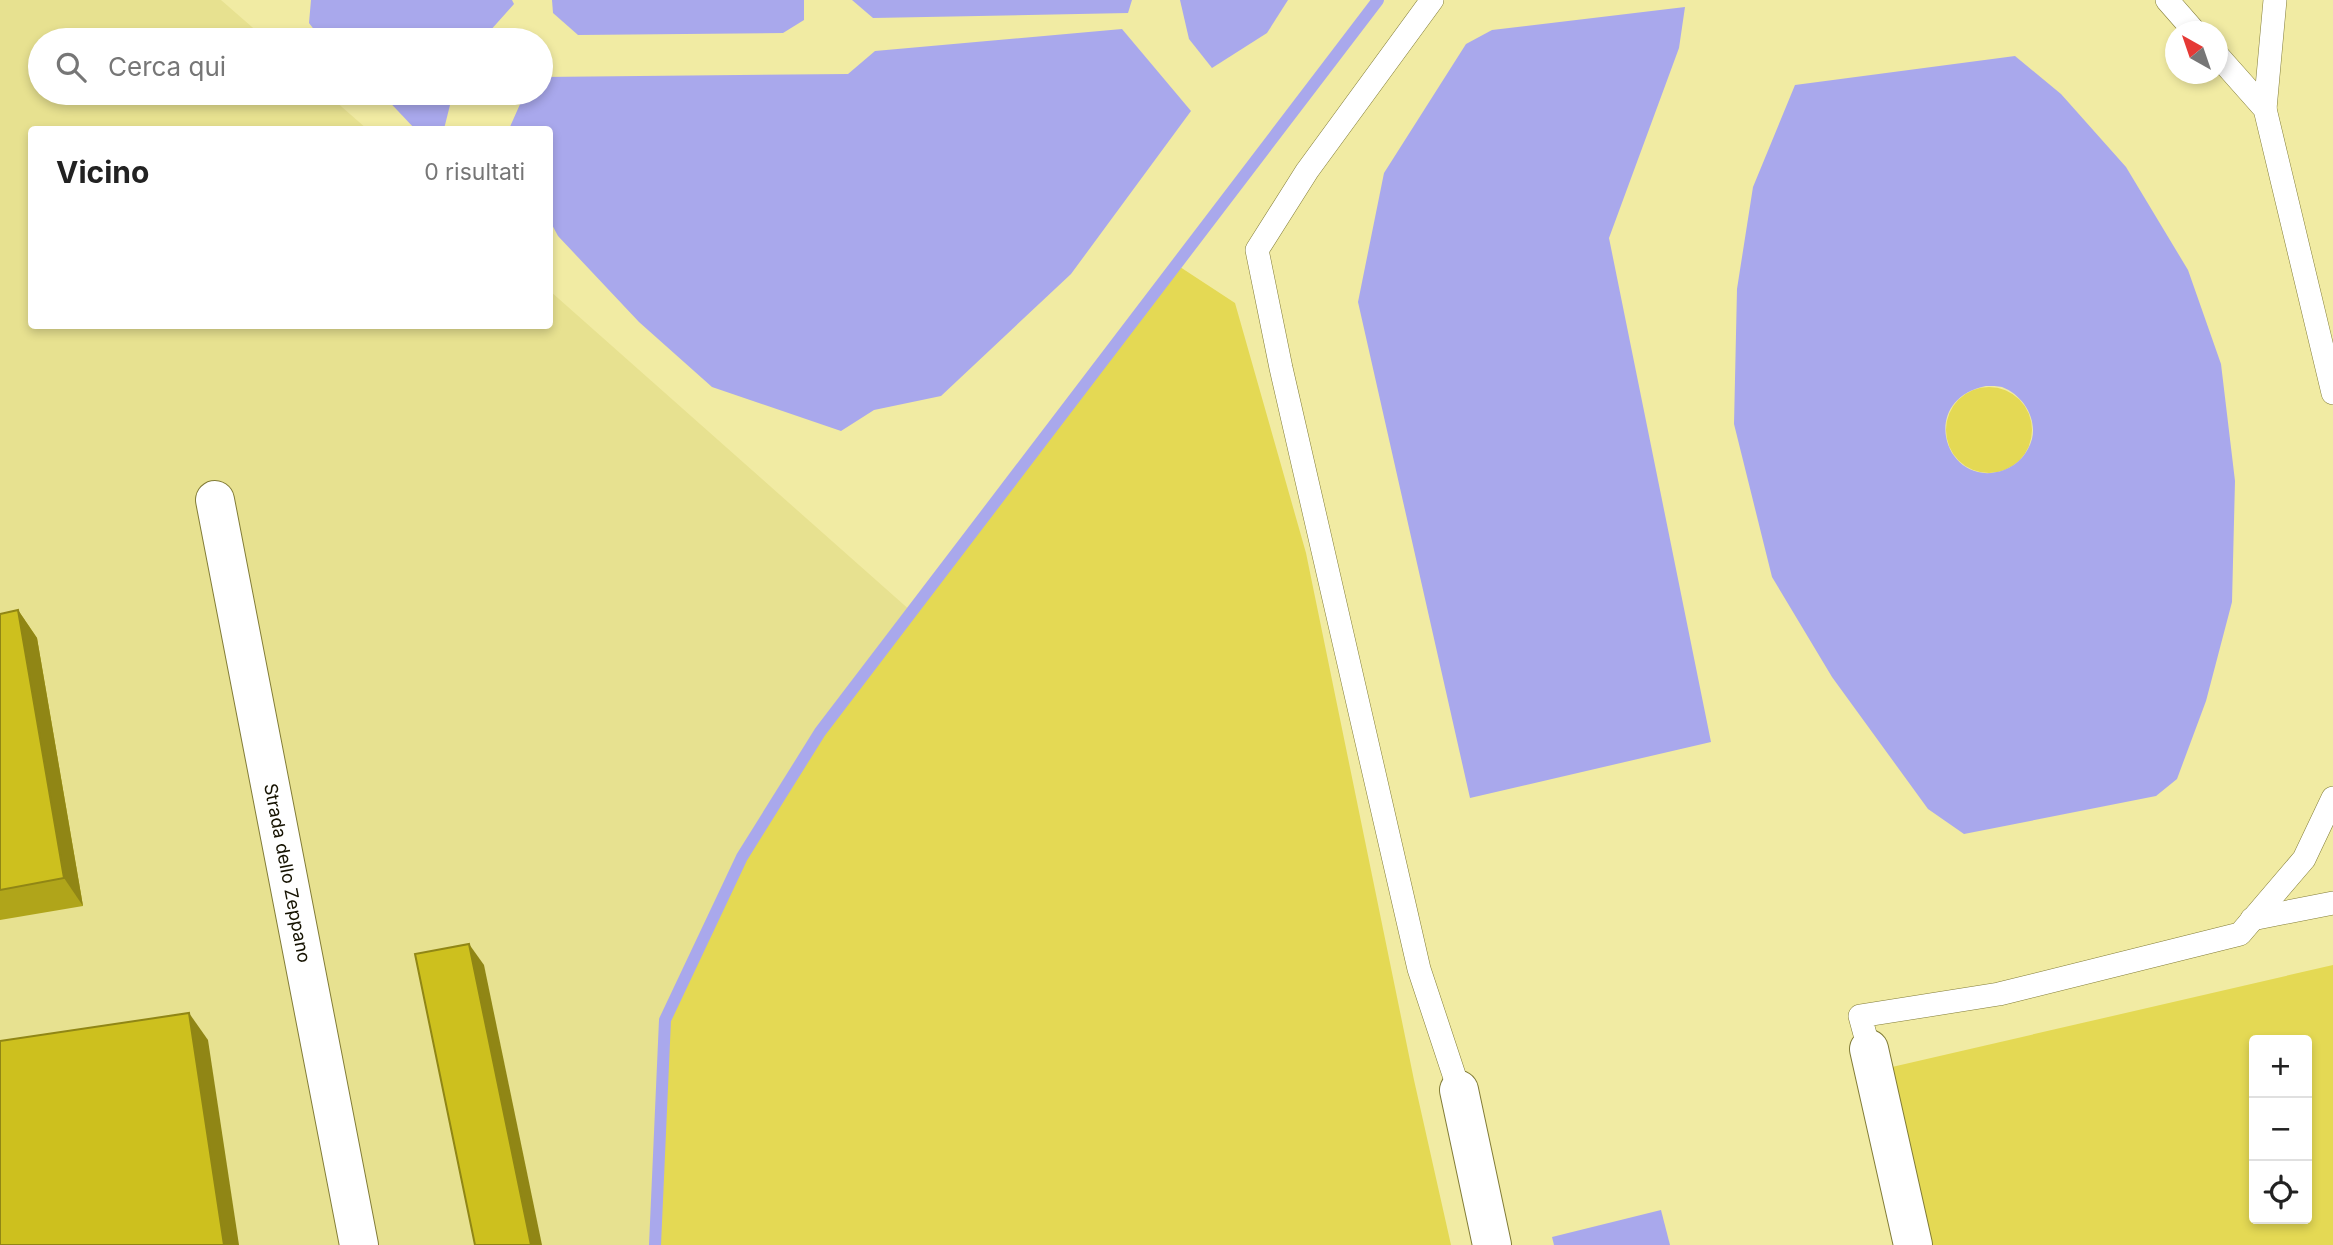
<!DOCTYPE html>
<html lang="it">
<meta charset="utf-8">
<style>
:root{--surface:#fff;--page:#f6f6f6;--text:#222;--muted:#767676;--line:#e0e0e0}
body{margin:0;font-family:Inter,sans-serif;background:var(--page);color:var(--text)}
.controls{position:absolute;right:21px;bottom:21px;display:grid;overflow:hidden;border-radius:7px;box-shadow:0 4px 10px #0003}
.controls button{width:63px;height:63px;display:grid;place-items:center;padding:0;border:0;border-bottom:2px solid var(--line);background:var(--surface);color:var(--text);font:35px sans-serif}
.compass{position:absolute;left:2165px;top:21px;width:63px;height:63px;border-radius:50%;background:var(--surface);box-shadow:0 4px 10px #0003;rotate:320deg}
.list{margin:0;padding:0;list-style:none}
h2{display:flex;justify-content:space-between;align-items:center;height:91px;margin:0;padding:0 28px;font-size:30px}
h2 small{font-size:23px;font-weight:400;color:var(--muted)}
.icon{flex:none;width:38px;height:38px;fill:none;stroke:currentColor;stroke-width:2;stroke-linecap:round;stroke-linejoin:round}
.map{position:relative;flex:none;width:2333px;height:1245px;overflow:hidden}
.search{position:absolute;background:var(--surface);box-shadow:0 4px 10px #0003;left:28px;top:28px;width:525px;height:77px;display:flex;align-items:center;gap:18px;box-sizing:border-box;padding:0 24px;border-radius:38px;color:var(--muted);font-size:26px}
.panel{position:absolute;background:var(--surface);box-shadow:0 4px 10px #0003;left:28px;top:126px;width:525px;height:203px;border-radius:7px}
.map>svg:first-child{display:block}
.built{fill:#e7e190}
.green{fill:#e4d954;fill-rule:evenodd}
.water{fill:#a9a8ec;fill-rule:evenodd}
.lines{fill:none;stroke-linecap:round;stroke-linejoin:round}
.stream{stroke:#a9a8ec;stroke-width:12}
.lane-casing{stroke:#827c37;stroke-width:24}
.street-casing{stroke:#827c37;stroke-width:40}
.lane{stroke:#fff;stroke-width:23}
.street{stroke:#fff;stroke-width:38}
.wall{fill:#b0a51a}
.shaded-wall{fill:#908615}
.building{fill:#cdc01e;stroke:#908615;stroke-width:2}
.labels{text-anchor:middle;stroke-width:7;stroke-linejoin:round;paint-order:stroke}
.street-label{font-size:18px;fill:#151200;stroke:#fff}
</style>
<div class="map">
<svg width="2333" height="1245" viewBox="0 0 2333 1245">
<rect width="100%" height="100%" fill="#f1eba3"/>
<polygon class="built" points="0,0 221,0 267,40 40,40 40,93 326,93 367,129 32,130 32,326 550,326 550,291 912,612 820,732 742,857 665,1020 655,1245 0,1245"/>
<g class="green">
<polygon points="1177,265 1235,303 1306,553 1414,1080 1451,1245 655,1245 665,1020 742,857 820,732"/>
<circle cx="1989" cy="430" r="43"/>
<path d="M2333 965V1245H1932L1892 1067ZM2254 1040H2307V1219H2254Z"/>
</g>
<g class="water">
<polygon points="311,0 512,0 514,4 489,32 488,40 322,40 309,23"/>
<polygon points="552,0 804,0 804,20 783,33 578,35 553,13"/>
<polygon points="852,0 1132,0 1128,13 873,18"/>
<polygon points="1180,0 1288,0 1267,33 1212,68 1189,39"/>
<polygon points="1685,7 1679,48 1609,238 1711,742 1470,798 1358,302 1384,173 1466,44 1492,30"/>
<polygon points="1122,29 1191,111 1071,274 941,396 874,410 841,431 712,387 639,322 558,236 550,221 550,130 509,129 525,93 541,93 541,77 848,74 875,51"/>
<path d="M2015 56 2061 94 2126 167 2188 270 2221 364 2235 481 2232 602 2206 701 2177 779 2156 796 1964 834 1928 809 1832 677 1772 577 1734 424 1737 289 1753 187 1795 85ZM1986 386C1991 386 1998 386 2002 387 2023 395 2037 418 2032 439 2028 453 2018 465 2004 470 1946 491 1916 400 1986 386Z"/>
<polygon points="381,93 453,93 444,129 415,129"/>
<polygon points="1661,1210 1670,1245 1554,1245 1552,1237"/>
</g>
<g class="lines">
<polyline class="stream" points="655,1245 665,1020 742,857 820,732 1378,0"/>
<defs>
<g id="lane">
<polyline points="1432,0 1307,171 1257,250 1281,368 1419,969 1459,1090"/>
<polyline points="2167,0 2195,32"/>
<polyline points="2218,56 2265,109 2333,393"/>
<polyline points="2265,109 2275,0"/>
<polyline points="2252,919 2333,903"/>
<polyline points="1869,1049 1860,1016 1999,994 2240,934 2304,859 2333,798"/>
</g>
<g id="street">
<path id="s1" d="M215 500 359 1245"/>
<polyline points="1869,1049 1913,1245"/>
<polyline points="1459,1090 1492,1245"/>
</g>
</defs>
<use href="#lane" class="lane-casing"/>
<use href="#street" class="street-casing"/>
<use href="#lane" class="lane"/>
<use href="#street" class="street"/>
</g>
<polygon class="wall" points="18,610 37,638 83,906 0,920 0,614"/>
<g class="shaded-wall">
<polygon points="18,610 37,638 83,906 64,878"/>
<polygon points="469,944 484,965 542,1245 531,1245"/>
<polygon points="189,1013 208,1040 239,1245 224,1245"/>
</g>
<g class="building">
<polygon points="18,610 64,878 0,890 0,614"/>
<polygon points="469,944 531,1245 475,1245 415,954"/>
<polygon points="189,1013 224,1245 0,1245 0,1041"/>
</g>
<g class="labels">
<g class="street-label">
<text dy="6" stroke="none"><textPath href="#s1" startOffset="380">Strada dello Zeppano</textPath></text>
</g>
</g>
</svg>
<div class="controls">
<button>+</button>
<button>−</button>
<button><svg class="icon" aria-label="locate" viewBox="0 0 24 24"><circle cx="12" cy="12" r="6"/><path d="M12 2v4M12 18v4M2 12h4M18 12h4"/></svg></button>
</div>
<svg class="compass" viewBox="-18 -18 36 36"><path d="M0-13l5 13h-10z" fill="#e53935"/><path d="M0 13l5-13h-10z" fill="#767676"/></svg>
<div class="search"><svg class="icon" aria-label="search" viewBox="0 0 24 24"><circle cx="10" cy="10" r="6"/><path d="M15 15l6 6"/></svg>Cerca qui</div>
<section class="panel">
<h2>Vicino<small>0 risultati</small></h2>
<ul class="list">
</ul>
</section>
</div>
